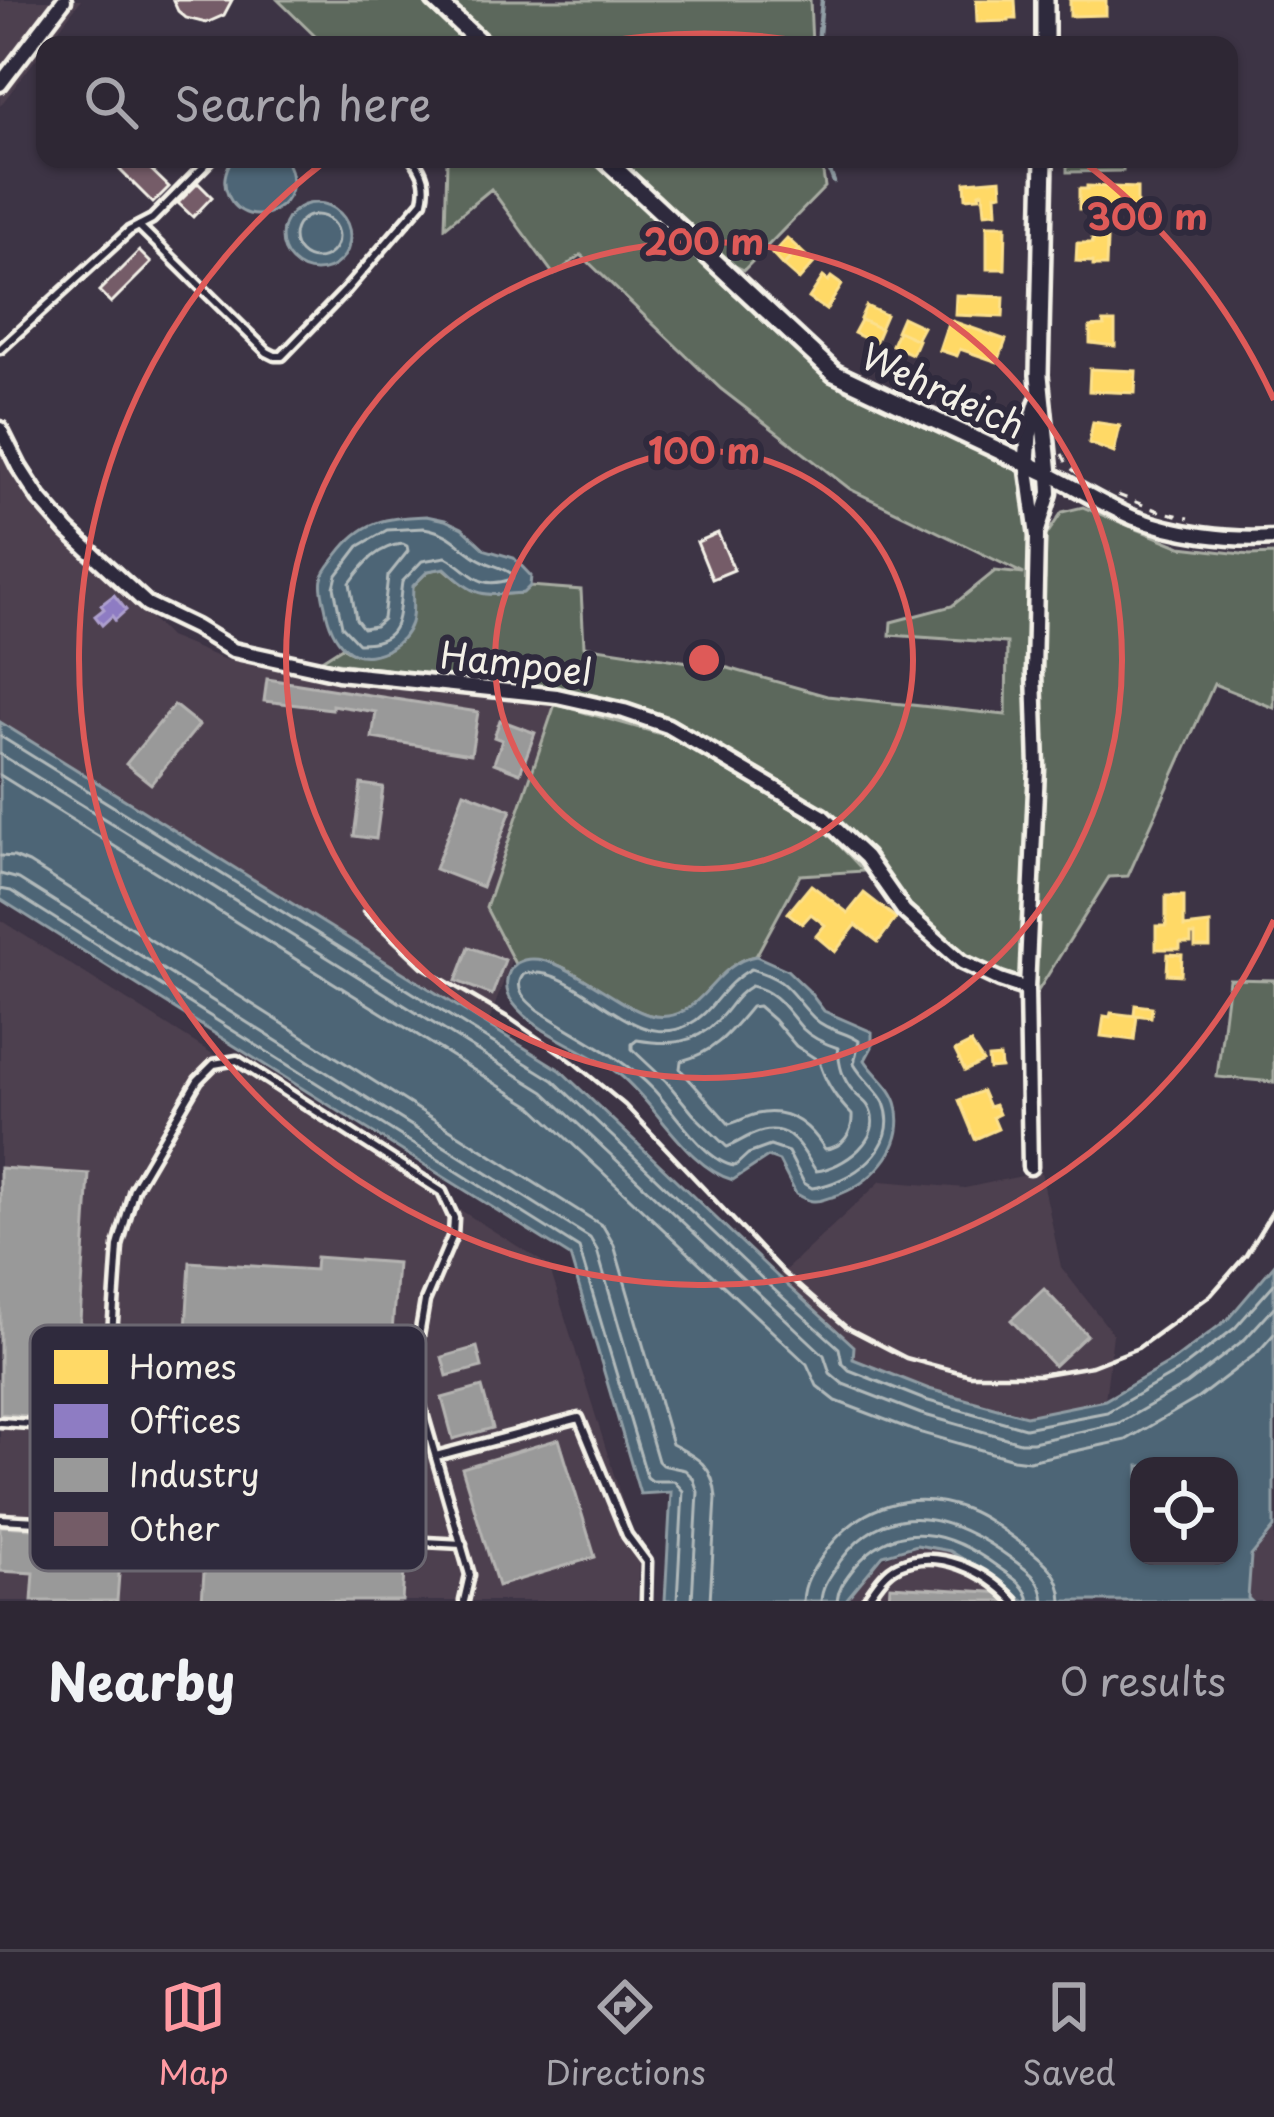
<!DOCTYPE html>
<style>
:root{--surface:#2e2734;--page:#362f3c;--text:#f1f3f6;--muted:#a7a5ac;--line:#49444f;--accent:#ff9aa2}
body{margin:0;font-family:"Playpen Sans",sans-serif;background:var(--page);color:var(--text)}
.controls{position:absolute;right:36px;bottom:36px;display:grid;overflow:hidden;border-radius:24px;box-shadow:0 3px 9px #0004}
.controls button{width:108px;height:108px;display:grid;place-items:center;padding:0;border:0;border-bottom:3px solid var(--line);background:var(--surface);color:var(--text);font:60px sans-serif}
.list{margin:0;padding:0;list-style:none}
h2{display:flex;justify-content:space-between;align-items:center;height:156px;margin:0;padding:0 48px;font-size:51px}
h2 small{font-size:39px;font-weight:400;color:var(--muted)}
.icon{flex:none;width:66px;height:66px;fill:none;stroke:currentColor;stroke-width:2;stroke-linecap:round;stroke-linejoin:round}
.map{position:relative;flex:none;width:1274px;height:1601px;overflow:hidden}
.search{position:absolute;background:var(--surface);box-shadow:0 3px 9px #0004;left:36px;right:36px;top:36px;height:132px;display:flex;align-items:center;gap:30px;box-sizing:border-box;padding:0 42px;border-radius:24px;color:var(--muted);font-size:45px}
.sheet{height:348px;background:var(--surface)}
nav{display:flex;justify-content:space-around;align-items:center;box-sizing:border-box;height:168px;border-top:3px solid var(--line);background:var(--surface);font-size:33px;color:var(--muted)}
nav a{display:grid;justify-items:center;gap:6px}
nav .on{color:var(--accent)}
.map>svg:first-child{display:block}
.built{fill:#4e404f}
.green{fill:#5c675c;stroke:#a8aca2;stroke-width:3}
.water{fill:#4d6576;stroke:#909da4;stroke-width:3;fill-rule:evenodd}
.homes{fill:#ffd966;stroke:#fce08d;stroke-width:3}
.offices{fill:#8e7cc3;stroke:#ad9fce;stroke-width:3}
.industry{fill:#999;stroke:#b4b3b1;stroke-width:3}
.lines{fill:none;stroke-linecap:round;stroke-linejoin:round}
.shore{stroke:#b1b9ba;stroke-width:3}
.stream{stroke:#909da4;stroke-width:4.5}
.building{fill:#745c67;stroke:#f4f1e8;stroke-width:3}
.service-casing{stroke:#f4f1e8;stroke-width:15}
.minor-casing{stroke:#f4f1e8;stroke-width:21}
.tertiary-casing{stroke:#f4f1e8;stroke-width:24}
.path{stroke:#f4f1e8;stroke-width:3;stroke-dasharray:9 9;stroke-linecap:butt}
.service{stroke:#2f2a3d;stroke-width:6}
.minor{stroke:#2f2a3d;stroke-width:12}
.tertiary{stroke:#2f2a3d;stroke-width:15}
.rail{stroke:#f4f1e8;stroke-width:4.5}
.ring{fill:none;stroke:#de5a58;stroke-width:6}
.labels{text-anchor:middle;stroke-width:12;stroke-linejoin:round;paint-order:stroke}
.street-label{font-size:36px;fill:#f4f1e8;stroke:#2f2a3d}
.key{fill:#2f2a3d;stroke:#6a6670;stroke-width:3}
.key-label{font-size:33px;fill:#f4f1e8}
.centre{fill:#de5a58;stroke:#2f2a3d;stroke-width:6}
.ring-label{font-size:36px;text-anchor:middle;font-weight:bold;fill:#de5a58;stroke:#2f2a3d;stroke-width:12;stroke-linejoin:round;paint-order:stroke}
</style>
<div class="map">
<svg width="1274" height="1601" viewBox="0 0 1274 1601">
<rect width="100%" height="100%" fill="#3d3445"/>
<filter id="ink" filterUnits="userSpaceOnUse"><feTurbulence type="fractalNoise" baseFrequency=".00833" numOctaves="2"/><feDisplacementMap in="SourceGraphic" scale="24" xChannelSelector="R" yChannelSelector="G"/><feConvolveMatrix kernelMatrix="1 2 1 2 8 2 1 2 1" color-interpolation-filters="sRGB"/></filter>
<g filter="url(#ink)">
<g class="built">
<polygon points="0,0 81,0 0,106"/>
<polygon points="0,445 18,483 169,637 223,659 555,704 486,908 512,958 487,1027 0,722"/>
<polygon points="0,920 549,1266 639,1555 637,1601 0,1601"/>
<polygon points="1041,1172 1061,1267 1113,1334 1105,1400 1026,1416 929,1389 852,1359 778,1277 881,1181 965,1188"/>
<polygon points="1274,1528 1274,1601 1251,1601 1248,1599 1251,1556"/>
<polygon points="916,1547 948,1552 1020,1601 847,1601 868,1573 885,1557"/>
</g>
<g class="green">
<polygon points="278,0 426,0 474,45 335,45 318,39"/>
<polygon points="445,0 810,0 812,45 493,45"/>
<path d="M445 159H597L832 377 1022 472 1030 542V577L1045 579 1046 536 1062 512 1083 507 1181 547 1250 555 1274 554V708L1214 684 1128 876 1109 877 1036 994 1033 982 998 973 965 956 909 904 871 852 826 810 780 787 669 720 626 704 559 690 320 661 342 647C358 658 369 656 387 650L412 599 413 586 428 571 444 568C475 595 481 596 522 593L530 586 581 590 584 646 728 668 827 696 1006 715 1007 643 890 635 891 622 952 606 995 571 1024 574 850 489 721 389 581 255 554 275 491 189 445 227 447 162Z"/>
<polygon points="615,159 821,159 825,187 744,270 724,261"/>
<polygon points="1067,159 1123,159 1123,171 1067,172"/>
<path d="M555 704 668 736 820 825 864 871 800 875 756 956C712 964 704 1018 664 1017 612 1016 567 943 515 964L486 908Z"/>
<polygon points="1229,979 1274,980 1274,1082 1217,1077"/>
</g>
<g class="water">
<path d="M232 159H285C313 205 247 238 228 195 222 182 225 171 232 159Z"/>
<circle cx="316" cy="237" r="34"/>
<path d="M426 516 445 520 462 528 486 550 514 558 531 576 530 586 523 593C479 596 476 597 445 568L428 571 413 586C412 598 414 611 411 623 407 635 398 644 387 650 350 668 331 639 325 606 323 598 320 587 322 579 324 570 332 562 337 555 363 520 384 518 426 516Z"/>
<path d="M0 722 560 1070 778 1277 854 1346 853 1359 929 1389 1026 1416 1105 1400 1171 1362 1228 1319 1274 1265V1528L1251 1556 1248 1598 1251 1601H1023L981 1570 950 1551 917 1545 883 1555 845 1601H665L671 1492 640 1494 570 1256 0 899ZM1139 1466H1229V1556H1139Z"/>
<path d="M756 956 787 970 808 990 824 1011 872 1032V1047L865 1060C875 1076 893 1087 897 1106 907 1149 870 1185 832 1197 826 1198 820 1202 813 1201 807 1201 802 1196 796 1194L779 1161 768 1157 733 1180C688 1168 656 1104 620 1075 589 1050 537 1035 513 1003 504 991 504 972 517 963 550 942 616 1007 650 1015 701 1027 710 964 756 956Z"/>
</g>
<g class="homes">
<polygon points="976,0 1015,0 1016,19 1009,19 1009,21 977,22"/>
<polygon points="1070,0 1106,0 1106,15 1070,16"/>
<polygon points="1001,179 1002,193 996,194 997,212 985,213 983,192 979,193 980,197 966,198 965,182"/>
<polygon points="1087,186 1137,188 1137,208 1079,209 1079,189 1087,189"/>
<polygon points="987,225 1006,225 1005,269 987,269"/>
<polygon points="787,238 799,249 783,266 772,254"/>
<polygon points="1092,239 1107,240 1106,266 1093,266 1093,262 1076,261 1077,243 1092,243"/>
<polygon points="799,249 814,263 799,280 783,266"/>
<polygon points="823,277 828,281 831,277 842,285 826,310 809,298"/>
<polygon points="956,295 1004,297 1003,317 955,315"/>
<polygon points="866,306 886,315 880,329 860,319"/>
<polygon points="902,317 923,327 916,340 896,331"/>
<polygon points="861,320 881,329 875,343 854,333"/>
<polygon points="949,320 1006,340 998,362 960,349 957,356 939,350"/>
<polygon points="1103,322 1115,322 1115,346 1090,343 1090,327 1104,326"/>
<polygon points="898,331 918,340 912,354 892,345"/>
<polygon points="1090,369 1136,371 1135,393 1089,391"/>
<polygon points="1093,422 1120,426 1114,453 1089,443"/>
<polygon points="811,885 848,913 864,893 896,918 878,942 856,925 835,952 816,936 825,925 811,914 802,924 788,913"/>
<polygon points="1166,896 1184,896 1184,927 1210,924 1210,947 1195,947 1195,935 1191,935 1191,943 1180,943 1180,949 1156,949 1156,926 1166,926"/>
<polygon points="1168,954 1182,955 1181,975 1167,974"/>
<polygon points="1135,1005 1152,1007 1151,1017 1134,1015"/>
<polygon points="1111,1013 1137,1016 1134,1040 1101,1036 1104,1016 1110,1017"/>
<polygon points="971,1043 983,1062 965,1071 955,1051"/>
<polygon points="1000,1057 1001,1068 989,1069 988,1058"/>
<polygon points="982,1091 989,1107 995,1105 999,1114 993,1117 998,1129 975,1139 959,1100"/>
</g>
<polygon class="offices" points="114,595 126,610 115,620 112,616 102,625 95,616 104,609 101,605"/>
<g class="industry">
<polygon points="267,679 478,712 471,754 372,738 376,712 332,705 332,709 264,701"/>
<polygon points="174,705 199,725 151,784 126,764"/>
<polygon points="500,720 535,733 520,773 494,763 502,740 494,737"/>
<polygon points="361,784 383,787 376,839 354,836"/>
<polygon points="464,792 511,810 482,887 435,869"/>
<polygon points="469,947 505,960 492,995 456,981"/>
<polygon points="0,1168 89,1174 74,1419 0,1414"/>
<polygon points="316,1257 397,1263 384,1445 131,1429 137,1343 185,1347 190,1262 315,1270"/>
<polygon points="1044,1289 1087,1335 1054,1366 1011,1320"/>
<polygon points="477,1347 482,1367 447,1376 442,1357"/>
<polygon points="482,1387 493,1428 453,1439 442,1398"/>
<polygon points="559,1439 595,1557 498,1586 462,1468"/>
<polygon points="0,1526 122,1534 117,1601 32,1601 34,1573 0,1571"/>
<polygon points="206,1544 405,1557 402,1601 202,1601"/>
<polygon points="890,1586 1005,1593 1004,1601 889,1601"/>
</g>
<g class="lines">
<g class="shore">
<circle cx="316" cy="237" r="22"/>
<path d="M424 528C451 533 455 543 476 557 487 565 502 566 512 574V579C475 591 473 571 446 557L422 561 402 582C397 615 404 644 358 643L342 626 334 587 337 575 359 546 387 530Z"/>
<path d="M403 544 407 546 408 551 388 576 383 619 375 626 363 628 356 619 350 583C364 564 377 546 403 544Z"/>
<polyline points="0,736 553,1080 770,1286 839,1348 842,1363 849,1370 925,1400 1025,1428 1107,1412 1177,1372 1235,1328 1274,1284"/>
<polyline points="0,754 544,1092 824,1355 830,1373 843,1384 921,1414 1020,1442 1033,1442 1119,1423 1187,1384 1245,1339 1274,1307"/>
<polyline points="0,775 533,1107 807,1364 817,1386 836,1401 915,1431 1013,1459 1029,1461 1126,1440 1198,1398 1257,1353 1274,1334"/>
<path d="M0 856 14 857 29 863 603 1226 614 1245 672 1444C697 1457 714 1466 716 1498L710 1601"/>
<polyline points="0,874 19,879 590,1238 597,1250 658,1461 662,1465 685,1470 693,1478 698,1492 692,1601"/>
<polyline points="0,889 11,891 579,1248 647,1477 652,1481 674,1481 683,1491 677,1601"/>
<path d="M751 969C790 980 789 993 814 1018 827 1031 845 1031 859 1041L854 1064C862 1079 879 1091 884 1103 902 1148 850 1183 812 1188L804 1183 788 1152 770 1146 748 1154 735 1166C706 1163 674 1111 654 1090 621 1055 577 1036 538 1010 526 1001 512 988 524 974 577 961 630 1055 688 1025 714 1012 721 985 751 969Z"/>
<path d="M751 986C777 991 786 1010 803 1029 812 1038 826 1044 838 1048 839 1065 842 1079 854 1092 857 1096 866 1102 868 1106 887 1138 842 1168 816 1171 801 1148 789 1119 754 1134 744 1138 736 1144 727 1147L694 1115 666 1081 632 1049V1044L637 1040C668 1045 694 1045 717 1021 730 1009 735 995 751 986Z"/>
<path d="M758 1006 774 1020 796 1046 819 1061C825 1083 836 1099 852 1115 853 1132 843 1148 825 1149 810 1125 788 1107 757 1114 747 1116 738 1122 729 1124L680 1069 681 1061C714 1053 730 1032 751 1007Z"/>
<path d="M803 1601C804 1580 814 1568 826 1551 859 1506 912 1488 966 1509 985 1516 1004 1531 1021 1543 1043 1560 1061 1572 1062 1601"/>
<path d="M821 1601C822 1584 832 1574 841 1560 891 1494 955 1517 1012 1559 1028 1571 1042 1579 1044 1601"/>
<path d="M837 1601C838 1588 846 1579 854 1568 896 1515 951 1532 998 1567 1011 1577 1026 1584 1029 1601"/>
</g>
<g class="stream">
<polyline points="818,45 822,0"/>
<polyline points="825,159 834,182"/>
</g>
</g>
<g class="building">
<polygon points="173,0 232,0 224,15 206,23 186,18 178,11"/>
<polygon points="131,159 140,159 169,187 153,203 120,170"/>
<polygon points="198,183 212,197 193,217 178,203"/>
<polygon points="139,251 151,263 111,303 99,291"/>
<polygon points="718,533 734,570 712,579 697,542"/>
</g>
<g class="lines">
<defs>
<g id="service">
<path d="M139 226 267 352 275 356H282L346 290 423 201C427 184 424 173 413 159"/>
<polyline points="0,349 129,231 152,219 211,159"/>
<polyline points="0,1422 77,1427 100,1426 107,1409 118,1246 134,1189 198,1080 214,1064 237,1060 442,1192 454,1218 453,1235 425,1301 416,1354 418,1396 470,1575 464,1601"/>
<polyline points="436,1456 579,1418 627,1535 647,1562 646,1601"/>
<polyline points="0,1519 462,1544"/>
<path d="M866 1601C875 1588 885 1571 899 1565 938 1547 986 1571 1014 1601"/>
</g>
<g id="minor">
<polyline points="0,84 64,0"/>
<polyline points="0,429 19,467 39,498 68,531 147,604 195,627 233,650 338,673 557,696 624,711 668,726 822,816 866,857 904,911 962,962 1000,980 1027,989"/>
<polyline points="1027,463 1037,536 1034,673 1037,768 1027,989 1030,1167"/>
<path d="M1049 474C1077 488 1105 506 1134 518 1177 534 1228 541 1274 538"/>
<polyline points="1038,531 1050,493 1049,474"/>
</g>
<g id="tertiary">
<polyline points="435,0 483,45"/>
<polyline points="1045,0 1045,45"/>
<polyline points="605,159 834,373 1049,474 1039,375 1044,159"/>
<polyline points="1027,463 1029,435 1038,403"/>
</g>
</defs>
<use href="#service" class="service-casing"/>
<use href="#minor" class="minor-casing"/>
<use href="#tertiary" class="tertiary-casing"/>
<g class="path">
<polyline points="985,427 1017,431"/>
<polyline points="1062,454 1068,466 1078,474"/>
<polyline points="1118,495 1159,511 1189,518"/>
</g>
<use href="#service" class="service"/>
<use href="#minor" class="minor"/>
<use href="#tertiary" class="tertiary"/>
<polyline class="rail" points="363,912 422,967 511,1019 573,1062 625,1105 784,1273 846,1327 906,1358 970,1375 1039,1375 1092,1366 1138,1348 1211,1295 1246,1255 1274,1209"/>
</g>
</g>
<g class="ring">
<circle cx="704" cy="660" r="209"/>
<circle cx="704" cy="660" r="418"/>
<path d="M1274 920A626 626 0 1 1 327 160M590 44A626 626 0 0 1 818 44M1081 160A626 626 0 0 1 1274 400"/>
</g>
<g class="labels">
<g class="street-label">
<text transform="translate(943 391) rotate(25)" y="13">Wehrdeich</text>
<text transform="translate(516 664) rotate(7)" y="13">Hampoel</text>
</g>
</g>
<rect x="30" y="1325" width="396" height="246" rx="18" class="key"/>
<rect x="54" y="1350" width="54" height="34" fill="#ffd966"/>
<rect x="54" y="1404" width="54" height="34" fill="#8e7cc3"/>
<rect x="54" y="1458" width="54" height="34" fill="#999"/>
<rect x="54" y="1512" width="54" height="34" fill="#745c67"/>
<g class="key-label">
<text x="129" y="1379">Homes</text>
<text x="129" y="1433">Offices</text>
<text x="129" y="1487">Industry</text>
<text x="129" y="1541">Other</text>
</g>
<circle cx="704" cy="660" r="18" class="centre"/>
<g class="ring-label">
<text x="1147" y="230">300 m</text>
<text x="704" y="255">200 m</text>
<text x="704" y="464">100 m</text>
</g>
</svg>
<div class="controls">
<button><svg class="icon" aria-label="locate" viewBox="0 0 24 24"><circle cx="12" cy="12" r="6"/><path d="M12 2v4M12 18v4M2 12h4M18 12h4"/></svg></button>
</div>
<div class="search"><svg class="icon" aria-label="search" viewBox="0 0 24 24"><circle cx="10" cy="10" r="6"/><path d="M15 15l6 6"/></svg>Search here</div>
</div>
<section class="sheet">
<h2>Nearby<small>0 results</small></h2>
<ul class="list">
</ul>
</section>
<nav>
<a class="on"><svg class="icon" aria-label="map" viewBox="0 0 24 24"><path d="M3 6l6-2 6 2 6-2v14l-6 2-6-2-6 2zM9 4v14M15 6v14"/></svg>Map</a>
<a><svg class="icon" aria-label="directions" viewBox="0 0 24 24"><path d="M12 3l9 9-9 9-9-9zM9 14v-3h6M13 9l2 2-2 2"/></svg>Directions</a>
<a><svg class="icon" aria-label="saved" viewBox="0 0 24 24"><path d="M7 4h10v16l-5-4-5 4z"/></svg>Saved</a>
</nav>
